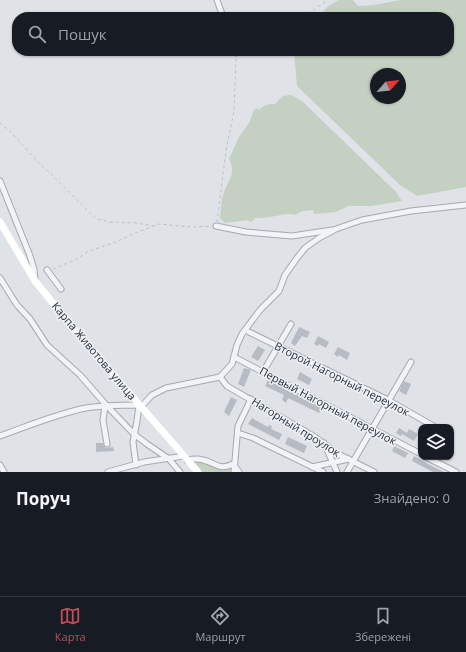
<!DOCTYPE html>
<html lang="uk">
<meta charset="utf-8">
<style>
:root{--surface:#171b24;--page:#20242c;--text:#f1f3f6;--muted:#9ea1a6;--line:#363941;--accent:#c44c5a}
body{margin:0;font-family:"Open Sans",sans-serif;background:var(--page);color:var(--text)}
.controls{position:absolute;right:12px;bottom:12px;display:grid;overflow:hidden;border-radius:8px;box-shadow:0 1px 3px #0004}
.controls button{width:36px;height:36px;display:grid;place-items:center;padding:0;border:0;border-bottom:1px solid var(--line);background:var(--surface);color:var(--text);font:20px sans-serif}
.compass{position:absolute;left:370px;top:68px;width:36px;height:36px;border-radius:50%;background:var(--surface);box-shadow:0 1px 3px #0004;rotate:63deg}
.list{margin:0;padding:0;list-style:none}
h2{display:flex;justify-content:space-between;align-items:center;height:52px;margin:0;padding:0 16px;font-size:17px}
h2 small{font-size:13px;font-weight:400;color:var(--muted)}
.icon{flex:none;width:22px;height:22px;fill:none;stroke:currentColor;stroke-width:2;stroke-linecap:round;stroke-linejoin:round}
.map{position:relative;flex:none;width:466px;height:472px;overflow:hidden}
.search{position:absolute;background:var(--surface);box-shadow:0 1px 3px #0004;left:12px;right:12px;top:12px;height:44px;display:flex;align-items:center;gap:10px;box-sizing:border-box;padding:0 14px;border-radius:16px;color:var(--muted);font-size:15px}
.sheet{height:124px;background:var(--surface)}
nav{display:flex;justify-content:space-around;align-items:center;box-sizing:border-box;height:56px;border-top:1px solid var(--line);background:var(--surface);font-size:11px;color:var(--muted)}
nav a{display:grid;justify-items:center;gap:2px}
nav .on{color:var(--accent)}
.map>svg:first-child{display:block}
.green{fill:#c4d0c1;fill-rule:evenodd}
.building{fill:#b7bbc4}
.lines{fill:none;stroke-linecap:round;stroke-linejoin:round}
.street-casing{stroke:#a5a9b1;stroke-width:7}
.path{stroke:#bdc0c6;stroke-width:1;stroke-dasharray:3 3;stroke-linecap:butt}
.street{stroke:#f1f3f6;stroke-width:5}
.secondary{stroke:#fff;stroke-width:7}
.labels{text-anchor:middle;stroke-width:3;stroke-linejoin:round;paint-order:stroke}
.street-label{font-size:11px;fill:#29303d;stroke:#eef1f5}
</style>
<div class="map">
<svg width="466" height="472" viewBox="0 0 466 472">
<rect width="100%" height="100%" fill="#dfe2e7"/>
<g class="green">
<path d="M339 0H353L358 6 373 5 401 0H466V187L417 196 400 185 297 86 294 51H449V17H319L328 6ZM376 74H400V98H376Z"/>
<path d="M291 95 302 101 396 192 402 201 371 206H348L336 212 314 214 313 210 303 211 295 215C289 212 277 216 270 217 265 218 259 218 254 218V220L250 222 248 220 225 223 220 218C221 210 221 203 223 195 227 181 237 175 229 159L239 137 249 123 254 110 257 108 259 110C263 105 268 104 275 104L283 96Z"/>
<path d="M192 461C195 461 199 460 202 461 214 464 217 471 231 468L232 472H202Z"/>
</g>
<g class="building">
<polygon points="299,327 310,332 307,338 302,336 295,346 291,343"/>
<polygon points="318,336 329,342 326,348 319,344 318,346 314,344"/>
<polygon points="258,346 265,350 258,361 251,357"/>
<polygon points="338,347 350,353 347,360 339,355 338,357 334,354"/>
<polygon points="244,368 251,370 244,387 238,384"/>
<polygon points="300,372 312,379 309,385 297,379"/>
<polygon points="268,380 322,408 319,413 288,398 286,403 282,400 284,395 265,386"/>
<polygon points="404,381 411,384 406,395 399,391"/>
<polygon points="231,397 237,400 229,416 224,412"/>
<polygon points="252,418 268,427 269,425 272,426 271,429 282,434 279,440 248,424"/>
<polygon points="399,428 407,433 409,429 418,434 414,441 402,434 401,436 396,433"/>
<polygon points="288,437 307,446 304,453 285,444"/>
<polygon points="96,443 103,443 104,446 106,448 113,447 114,451 96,452"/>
<polygon points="394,446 408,453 405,458 392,451"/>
<polygon points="414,456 428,464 444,472 433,472 412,461"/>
</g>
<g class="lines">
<defs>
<g id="street">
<polyline points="217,0 223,17"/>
<polyline points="236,51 236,53"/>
<polyline points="0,181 30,256 34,269 35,280"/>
<polyline points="216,226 246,232 292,236 332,230"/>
<polyline points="47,270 61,289"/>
<polyline points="0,278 17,305 30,319 47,345 80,375 107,406 134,434 147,444 169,459 180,472"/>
<polyline points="249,332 388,400 435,427"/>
<polyline points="234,357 421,454"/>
<polyline points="263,372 291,324"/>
<polyline points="220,377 227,386 315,437 338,454 374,472"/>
<polyline points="105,406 103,420 107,444"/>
<polyline points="141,407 152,395 166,388 220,377 232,364 237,345 242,334 260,310 279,291 285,275 297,258 305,248 319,238 336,229 362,220 411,211 466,205"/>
<polyline points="238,433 253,438 323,472"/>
<path d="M0 436C28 426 56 414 86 408 104 405 121 405 139 405L137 421 133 442 136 465"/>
<polyline points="324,443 337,472"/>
<polyline points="426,457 456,472"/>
<path d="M187 460C192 459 198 458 203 460 217 463 218 471 233 464L239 472"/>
<polyline points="0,465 4,472"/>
<polyline points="312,467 349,459"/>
<polyline points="108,472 144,462 184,456"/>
<polyline points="234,472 238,426 251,399"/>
<polyline points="347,472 411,362"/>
</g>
</defs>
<use href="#street" class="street-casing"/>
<g class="path">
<polyline points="303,17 328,0"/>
<polyline points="0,123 10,131 35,159 50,173 96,219 111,222 137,223 153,226"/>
<polyline points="217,222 226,151 234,111 236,58"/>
<polyline points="53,269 77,259 87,252 116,242 133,234 159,224 193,227 212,226"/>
</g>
<use href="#street" class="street"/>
<polyline class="secondary" points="0,222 35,281 83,340 198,472"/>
</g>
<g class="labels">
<g class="street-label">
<text transform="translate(94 351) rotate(50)" y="4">Карпа Животова улица</text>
<text transform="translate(342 379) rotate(27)" y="4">Второй Нагорный переулок</text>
<text transform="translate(328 406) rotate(28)" y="4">Первый Нагорный переулок</text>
<text transform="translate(296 427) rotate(32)" y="4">Нагорный проулок</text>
</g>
</g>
</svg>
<div class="controls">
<button><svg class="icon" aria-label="layers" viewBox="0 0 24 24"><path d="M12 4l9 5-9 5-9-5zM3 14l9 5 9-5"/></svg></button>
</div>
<svg class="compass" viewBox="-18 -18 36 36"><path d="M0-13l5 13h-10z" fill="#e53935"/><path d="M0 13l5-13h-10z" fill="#9ea1a6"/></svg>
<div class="search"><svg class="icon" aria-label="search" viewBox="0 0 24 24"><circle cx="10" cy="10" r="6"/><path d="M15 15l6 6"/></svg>Пошук</div>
</div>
<section class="sheet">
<h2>Поруч<small>Знайдено: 0</small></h2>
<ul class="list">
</ul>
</section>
<nav>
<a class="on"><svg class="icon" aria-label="map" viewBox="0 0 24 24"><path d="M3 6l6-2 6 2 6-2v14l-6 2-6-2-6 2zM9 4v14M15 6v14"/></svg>Карта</a>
<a><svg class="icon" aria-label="directions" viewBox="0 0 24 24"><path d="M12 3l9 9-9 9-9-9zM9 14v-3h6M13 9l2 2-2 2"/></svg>Маршрут</a>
<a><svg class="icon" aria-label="saved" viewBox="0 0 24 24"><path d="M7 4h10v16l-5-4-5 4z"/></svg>Збережені</a>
</nav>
